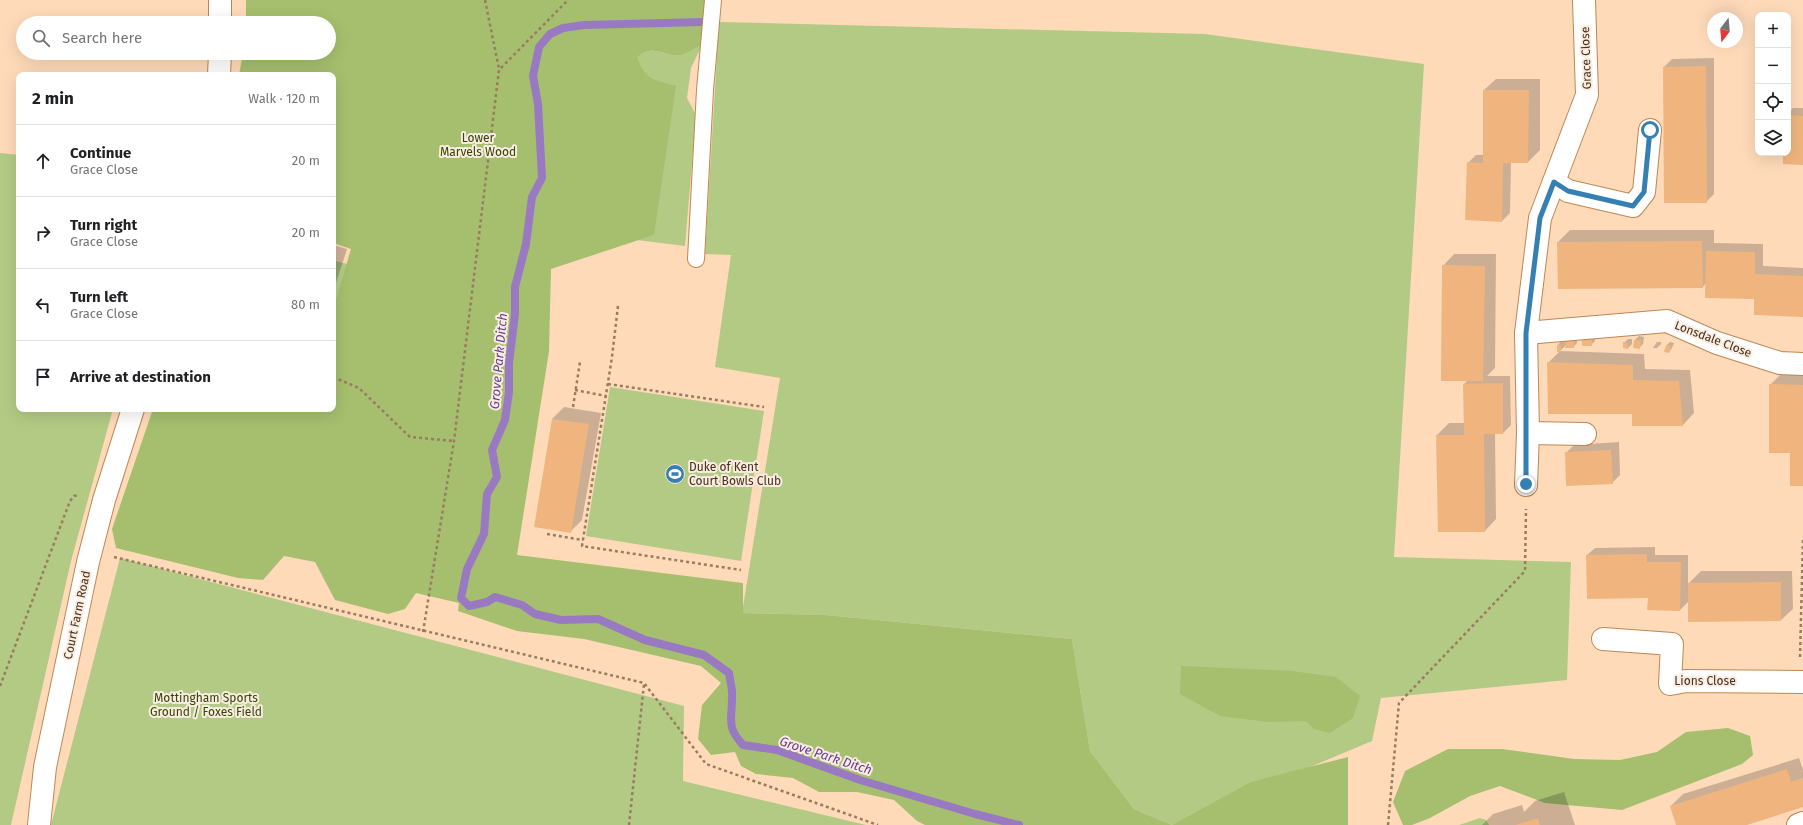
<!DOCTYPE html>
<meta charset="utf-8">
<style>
:root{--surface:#fff;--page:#f2f2f2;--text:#202124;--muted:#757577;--line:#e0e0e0}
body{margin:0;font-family:"Fira Sans",sans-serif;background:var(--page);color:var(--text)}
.controls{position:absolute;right:12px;top:12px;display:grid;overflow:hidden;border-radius:8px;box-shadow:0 4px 16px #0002}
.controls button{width:36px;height:36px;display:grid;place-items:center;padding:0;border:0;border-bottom:1px solid var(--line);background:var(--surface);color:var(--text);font:20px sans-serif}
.compass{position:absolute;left:1707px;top:12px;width:36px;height:36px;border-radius:50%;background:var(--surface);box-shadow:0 4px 16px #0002;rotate:196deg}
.stop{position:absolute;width:12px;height:12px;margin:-9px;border:3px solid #367fb3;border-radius:50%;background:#fff}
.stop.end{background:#367fb3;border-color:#fff;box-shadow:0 1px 4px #0008}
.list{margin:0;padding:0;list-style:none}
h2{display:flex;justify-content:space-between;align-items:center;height:52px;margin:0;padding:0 16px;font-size:17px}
h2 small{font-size:13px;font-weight:400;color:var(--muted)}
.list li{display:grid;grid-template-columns:26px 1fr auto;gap:12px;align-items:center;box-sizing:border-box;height:72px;padding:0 16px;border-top:1px solid var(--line)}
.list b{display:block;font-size:15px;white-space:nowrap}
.list p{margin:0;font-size:13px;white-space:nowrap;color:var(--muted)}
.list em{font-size:13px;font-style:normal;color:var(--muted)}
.icon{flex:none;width:22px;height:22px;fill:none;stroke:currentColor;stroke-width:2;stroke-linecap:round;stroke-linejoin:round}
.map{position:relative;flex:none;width:1803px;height:825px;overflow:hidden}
.search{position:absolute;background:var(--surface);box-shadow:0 4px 16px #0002;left:16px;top:16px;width:320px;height:44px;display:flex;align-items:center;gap:10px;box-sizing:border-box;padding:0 14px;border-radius:22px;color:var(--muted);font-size:15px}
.panel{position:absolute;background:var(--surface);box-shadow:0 4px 16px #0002;left:16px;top:72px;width:320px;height:340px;border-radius:8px}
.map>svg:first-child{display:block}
.green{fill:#b3ca85}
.forest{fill:#a5bf6e}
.shadow{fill:#0003}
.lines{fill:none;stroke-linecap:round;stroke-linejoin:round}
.stream{stroke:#997ac2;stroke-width:8}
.building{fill:#f0b57e}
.service-casing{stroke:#bf8751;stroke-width:18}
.minor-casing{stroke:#bf8751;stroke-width:24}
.path{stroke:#9a7c61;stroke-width:2.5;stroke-dasharray:3 3;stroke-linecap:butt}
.service{stroke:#fff;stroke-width:16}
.minor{stroke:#fff;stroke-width:22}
.route{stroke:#367fb3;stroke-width:5}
.labels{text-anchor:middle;stroke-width:4;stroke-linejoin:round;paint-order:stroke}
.street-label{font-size:12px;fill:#472f19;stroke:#f9ece1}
.park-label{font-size:12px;fill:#354406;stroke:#f9ece1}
.poi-label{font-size:12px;fill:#472f19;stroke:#f9ece1;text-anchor:start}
.water-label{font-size:13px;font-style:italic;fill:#653c93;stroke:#f9ece1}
</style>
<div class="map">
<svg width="1803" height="825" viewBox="0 0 1803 825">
<rect width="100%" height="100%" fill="#fedab9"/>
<g class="green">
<polygon points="719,22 1205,34 1424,64 1394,557 1571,562 1567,680 1381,698 1372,741 1172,825 1134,809 1090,751 1072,639 826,615 742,613 780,378 715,367 731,255 705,254"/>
<path d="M702 45 691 68 687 98 696 115 685 246 637 240 654 235 649 78 642 70 636 57C655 42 667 59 682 55 689 53 696 48 702 45Z"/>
<polygon points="0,153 19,155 19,409 113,409 71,561 11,825 0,825"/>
<polygon points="336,261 347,264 333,309 333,270"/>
<polygon points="610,387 764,411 741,561 586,536"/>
<polygon points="120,558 684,706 683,781 866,825 51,825"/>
<polygon points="1480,818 1486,820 1489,825 1459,825"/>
</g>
<g class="forest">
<path d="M246 0H705L702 45C696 48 689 53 682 55 667 59 655 42 637 57 646 81 653 79 676 86L654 235 551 269 549 351 517 555 743 583V613L826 615 1072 639 1090 751 1134 809 1172 825 1251 782 1348 757V825H925L917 821 894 800 857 792H819L793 778 756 774 741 766 735 752 711 755 698 739 702 705 721 683 701 666 584 639 517 631 458 611 459 603 416 593 405 609 388 614 335 600 315 562 284 556 263 580 238 578 116 548 112 529 153 409H333V309L351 249 333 243V75H239L243 53H329V23H246Z"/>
<polygon points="1181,666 1292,671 1336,677 1360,696 1353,718 1330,733 1314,729 1306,721 1268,722 1220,716 1180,694"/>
<polygon points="1728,728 1750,736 1753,755 1742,764 1622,810 1545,803 1500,786 1470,796 1430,818 1412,825 1403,825 1393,802 1405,771 1448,749 1502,749 1574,759 1620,760 1657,752 1686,732"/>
</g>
<g class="shadow">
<polygon points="1714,58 1714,194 1706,202 1664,67 1672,59"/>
<polygon points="1496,79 1540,79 1540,150 1528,162 1511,162 1510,213 1502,221 1468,163 1476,155 1484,155 1484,90"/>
<polygon points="1793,108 1803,108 1803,164 1784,153 1788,153 1788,113"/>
<polygon points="1570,230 1714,230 1714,243 1763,244 1763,266 1803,268 1803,316 1755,298 1706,283 1703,287 1558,242"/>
<polygon points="333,245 347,249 333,292"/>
<polygon points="1454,254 1496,254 1495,368 1487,376 1510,376 1511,425 1503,433 1495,433 1496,519 1485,531 1437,435 1449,423 1465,423 1464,384 1468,380 1443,266"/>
<polygon points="1577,334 1577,343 1573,347 1566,345 1560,351 1644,354 1645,369 1690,370 1694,413 1683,425 1633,413 1548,363 1560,351 1558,351 1558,345 1561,341 1567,341"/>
<polygon points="1587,335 1595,335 1595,341 1591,345 1583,345"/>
<polygon points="1639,336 1644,337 1643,344 1639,348 1635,340"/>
<polygon points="1628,339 1632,339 1632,344 1628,348 1624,343"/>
<polygon points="1657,342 1661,342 1661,344 1657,348 1653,348"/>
<polygon points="1670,342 1674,343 1672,348 1669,352 1667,345"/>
<polygon points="1782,373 1803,373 1803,485 1770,385"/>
<polygon points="564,407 601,413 582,520 571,531 552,419"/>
<polygon points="1619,442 1620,475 1612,483 1566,453 1574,445"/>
<polygon points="1655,547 1655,555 1688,555 1688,584 1701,571 1792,571 1793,609 1781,620 1689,601 1680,610 1648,610 1649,597 1587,555 1595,548"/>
<polygon points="1799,758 1803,770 1803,806 1744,825 1677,825 1671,806 1683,794"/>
<polygon points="1564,792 1575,825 1482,825 1493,814 1522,805 1524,812 1535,801"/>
</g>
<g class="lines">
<path class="stream" d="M703 22 584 25 563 28 550 34 539 47 533 76 538 104 542 178 532 197 526 244 515 287V314L509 363V392L505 420 492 450 497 477 487 494 484 534 467 569 461 598 469 606 487 602 495 597 522 605 535 614 561 620 598 619 645 640 704 655 729 673C730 681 733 690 732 698 732 721 726 726 743 745L777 750 860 780 975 814 1019 825"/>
</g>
<g class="building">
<polygon points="1706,66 1707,203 1664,203 1663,67"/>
<polygon points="1483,90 1529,90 1528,163 1503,163 1502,222 1465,220 1467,162 1483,163"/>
<polygon points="1788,115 1803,116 1803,165 1783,164 1783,153 1788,153"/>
<polygon points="1702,241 1703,288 1558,289 1557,242"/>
<polygon points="1706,251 1755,252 1755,274 1803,276 1803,317 1754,315 1754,299 1705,298"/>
<polygon points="1442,265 1485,266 1483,381 1441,381"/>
<polygon points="1566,338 1574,338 1574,348 1565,348"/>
<rect x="1582" y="339" width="10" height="7"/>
<polygon points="1634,340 1641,340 1640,349 1633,348"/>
<polygon points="1623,342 1628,343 1628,349 1623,348"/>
<rect x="1557" y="345" width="4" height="7"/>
<polygon points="1666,345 1671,346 1669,353 1664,352"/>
<polygon points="1547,362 1633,365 1633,380 1679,381 1683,426 1632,426 1632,414 1548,414"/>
<polygon points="1503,383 1503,434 1484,434 1485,532 1438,532 1436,435 1464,435 1463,384"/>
<polygon points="1769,384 1803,385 1803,486 1790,486 1790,453 1769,453"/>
<polygon points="552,419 589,424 571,533 534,527"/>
<polygon points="1611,450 1613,484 1566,486 1565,452"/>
<polygon points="1647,554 1647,562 1681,562 1680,611 1647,610 1648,598 1587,599 1586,555"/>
<polygon points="1781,582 1781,621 1688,622 1688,583"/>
<polygon points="1787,769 1791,782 1803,778 1803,807 1747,825 1676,825 1670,806"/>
<polygon points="1538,818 1540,825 1516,825"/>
</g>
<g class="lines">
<defs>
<polyline id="service" points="696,259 705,90 713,0"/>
<g id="minor">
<polyline points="1584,0 1587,95 1540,218 1526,333 1528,433 1585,434"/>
<polyline points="220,23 220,0"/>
<polyline points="219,75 220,53"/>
<polyline points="1554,182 1568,191 1633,206 1644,192 1650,130"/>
<polyline points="1526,333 1667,321 1717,343 1780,363 1803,364"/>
<polyline points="1526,485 1528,433"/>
<polyline points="1603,639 1672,644 1670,684 1686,681 1803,682"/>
<polyline points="39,825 45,767 88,562 104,500 133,409"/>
<polyline points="1798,825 1803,823"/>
</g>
</defs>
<use href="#service" class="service-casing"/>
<use href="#minor" class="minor-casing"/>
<g class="path">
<polyline points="485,0 499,69"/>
<polyline points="618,306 612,357 582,546 741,570"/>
<polyline points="333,377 359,388 410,437 454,441"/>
<polyline points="608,384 764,407"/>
<polyline points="575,390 606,396"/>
<polyline points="573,407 580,362"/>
<polyline points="547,534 583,540"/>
<polyline points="114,557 644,683 706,764 878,825"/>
<polyline points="423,632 454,441 499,70 568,0"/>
<polyline points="1800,657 1803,539"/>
<polyline points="0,686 70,501 74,496 79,495"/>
<polyline points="629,825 644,684"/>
<polyline points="1388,825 1399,703 1525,571 1526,509"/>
</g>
<use href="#service" class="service"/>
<use href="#minor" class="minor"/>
</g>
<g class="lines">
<polyline class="route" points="1526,484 1526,333 1540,218 1554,182 1568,191 1633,206 1644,192 1650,130"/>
</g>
<defs>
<symbol id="stadium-disc" viewBox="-11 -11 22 22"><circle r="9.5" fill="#367fb3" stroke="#f9ece1"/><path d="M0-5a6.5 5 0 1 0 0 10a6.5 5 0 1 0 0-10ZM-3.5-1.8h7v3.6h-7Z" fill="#fff"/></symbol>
</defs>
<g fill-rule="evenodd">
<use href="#stadium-disc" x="664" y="463" width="22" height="22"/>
</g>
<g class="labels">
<g class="street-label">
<text transform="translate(1586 58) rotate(-92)" y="4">Grace Close</text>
<text transform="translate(1713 339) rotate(21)" y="4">Lonsdale Close</text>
<text transform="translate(77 615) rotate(-78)" y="4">Court Farm Road</text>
<text x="1705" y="685">Lions Close</text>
</g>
<g class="park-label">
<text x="478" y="142">Lower<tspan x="478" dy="14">Marvels Wood</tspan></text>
<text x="206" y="702">Mottingham Sports<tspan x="206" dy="14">Ground / Foxes Field</tspan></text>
</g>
<g class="poi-label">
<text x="689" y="471">Duke of Kent<tspan x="689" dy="14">Court Bowls Club</tspan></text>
</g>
<g class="water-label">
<text transform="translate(498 361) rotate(-85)" y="5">Grove Park Ditch</text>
<text transform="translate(826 755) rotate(18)" y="5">Grove Park Ditch</text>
</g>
</g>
</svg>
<div class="controls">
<button>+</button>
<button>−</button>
<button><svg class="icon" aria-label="locate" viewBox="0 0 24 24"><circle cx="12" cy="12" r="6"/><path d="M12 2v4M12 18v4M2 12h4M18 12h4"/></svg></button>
<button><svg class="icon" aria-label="layers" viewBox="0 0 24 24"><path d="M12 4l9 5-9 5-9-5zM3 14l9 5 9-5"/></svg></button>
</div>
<svg class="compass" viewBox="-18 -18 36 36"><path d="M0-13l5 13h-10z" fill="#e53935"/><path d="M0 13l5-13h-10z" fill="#757577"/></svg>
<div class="stop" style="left:1650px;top:130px"></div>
<div class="stop end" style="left:1526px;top:484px"></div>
<div class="search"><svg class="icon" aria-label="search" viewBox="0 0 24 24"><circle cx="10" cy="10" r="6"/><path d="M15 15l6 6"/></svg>Search here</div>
<section class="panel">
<h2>2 min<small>Walk · 120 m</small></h2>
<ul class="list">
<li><svg class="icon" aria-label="ahead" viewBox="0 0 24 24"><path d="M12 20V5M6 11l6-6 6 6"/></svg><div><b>Continue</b><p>Grace Close</p></div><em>20 m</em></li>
<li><svg class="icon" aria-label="right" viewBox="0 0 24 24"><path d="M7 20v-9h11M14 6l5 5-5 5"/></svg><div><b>Turn right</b><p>Grace Close</p></div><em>20 m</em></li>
<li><svg class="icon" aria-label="left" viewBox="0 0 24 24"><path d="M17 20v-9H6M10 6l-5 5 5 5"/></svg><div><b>Turn left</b><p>Grace Close</p></div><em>80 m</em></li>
<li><svg class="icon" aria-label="arrive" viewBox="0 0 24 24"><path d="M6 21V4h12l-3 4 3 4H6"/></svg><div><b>Arrive at destination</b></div></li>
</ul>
</section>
</div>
